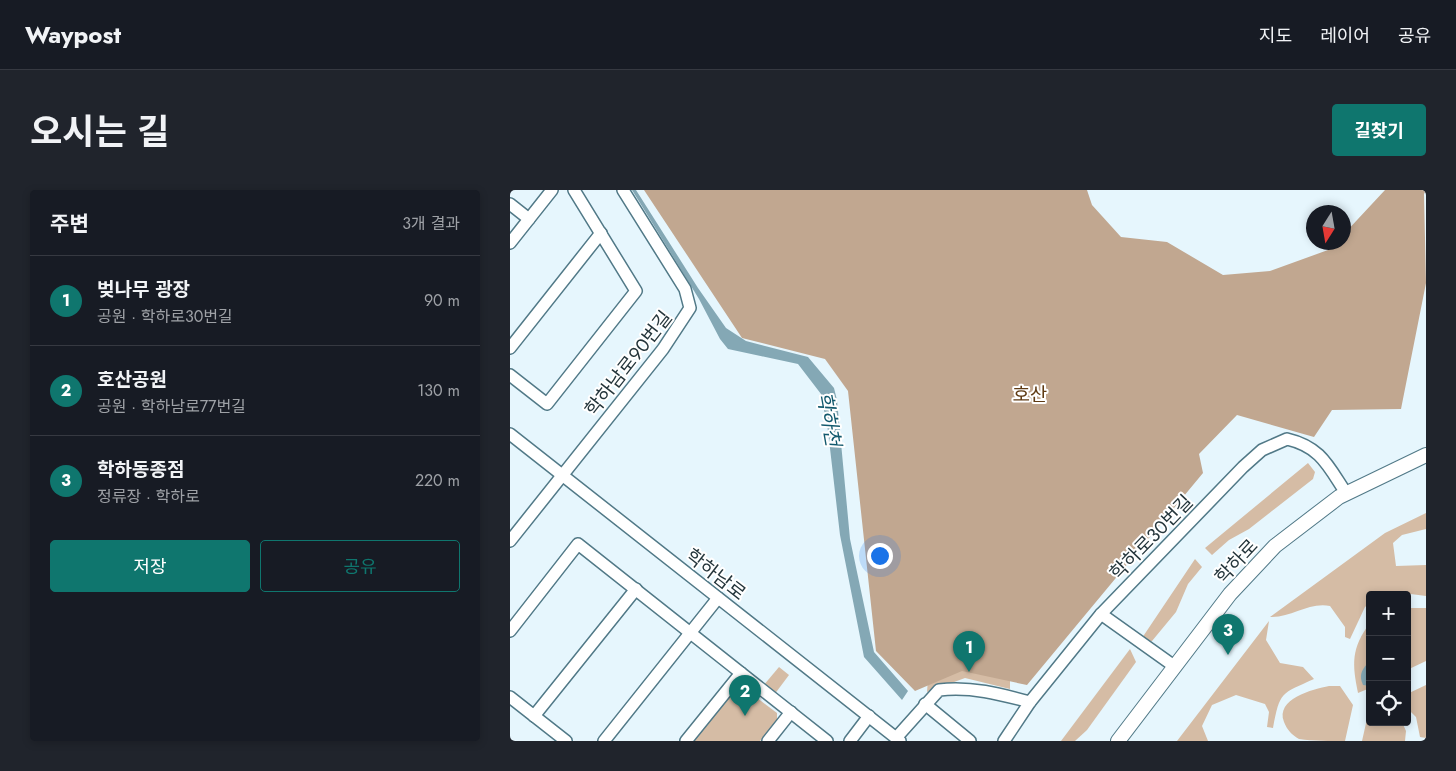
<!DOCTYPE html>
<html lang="ko">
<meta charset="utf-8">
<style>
:root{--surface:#171b24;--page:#20242c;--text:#f1f3f6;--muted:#9ea1a6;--line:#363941;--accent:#0f766e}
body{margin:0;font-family:Jost,"Noto Sans KR",sans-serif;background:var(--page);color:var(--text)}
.controls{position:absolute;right:15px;bottom:15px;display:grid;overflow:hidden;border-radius:5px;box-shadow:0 2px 8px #0003}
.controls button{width:45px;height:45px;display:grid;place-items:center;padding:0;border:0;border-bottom:1px solid var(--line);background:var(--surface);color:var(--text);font:25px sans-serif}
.compass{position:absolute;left:796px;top:15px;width:45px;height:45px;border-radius:50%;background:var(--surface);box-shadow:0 2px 8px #0003;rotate:191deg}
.you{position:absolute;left:369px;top:365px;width:18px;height:18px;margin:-12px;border:4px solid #fff;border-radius:50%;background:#1a73e8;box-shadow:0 0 0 8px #1a73e833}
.badge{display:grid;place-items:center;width:32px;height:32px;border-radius:50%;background:var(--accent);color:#fff;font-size:16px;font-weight:700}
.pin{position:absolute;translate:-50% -41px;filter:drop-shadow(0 1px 2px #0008)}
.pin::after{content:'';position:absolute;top:26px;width:18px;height:15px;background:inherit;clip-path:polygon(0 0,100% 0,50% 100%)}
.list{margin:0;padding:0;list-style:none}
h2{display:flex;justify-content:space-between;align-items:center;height:65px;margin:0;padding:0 20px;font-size:21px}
h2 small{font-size:16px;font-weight:400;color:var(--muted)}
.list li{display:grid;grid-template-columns:32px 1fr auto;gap:15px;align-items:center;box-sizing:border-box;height:90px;padding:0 20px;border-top:1px solid var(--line)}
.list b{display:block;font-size:19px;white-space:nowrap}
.list p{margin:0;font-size:16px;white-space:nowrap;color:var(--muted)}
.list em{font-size:16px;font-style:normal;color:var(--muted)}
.actions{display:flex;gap:10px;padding:15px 20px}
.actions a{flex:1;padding:11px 0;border:1px solid var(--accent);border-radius:5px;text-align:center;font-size:18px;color:var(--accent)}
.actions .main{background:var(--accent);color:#fff}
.icon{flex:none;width:28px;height:28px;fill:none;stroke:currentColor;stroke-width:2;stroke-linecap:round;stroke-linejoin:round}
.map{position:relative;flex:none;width:916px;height:551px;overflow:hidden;border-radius:5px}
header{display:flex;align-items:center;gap:30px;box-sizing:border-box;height:70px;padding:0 25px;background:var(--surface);border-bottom:1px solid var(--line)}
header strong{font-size:24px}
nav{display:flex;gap:28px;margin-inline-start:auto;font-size:18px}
.intro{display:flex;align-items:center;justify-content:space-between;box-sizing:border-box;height:120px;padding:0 30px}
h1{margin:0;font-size:35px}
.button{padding:12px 22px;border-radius:5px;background:var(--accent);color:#fff;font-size:18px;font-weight:700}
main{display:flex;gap:30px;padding:0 30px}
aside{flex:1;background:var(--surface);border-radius:5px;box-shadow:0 2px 8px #0003}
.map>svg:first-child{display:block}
.green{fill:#d5bca5}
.forest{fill:#c1a790}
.water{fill:#84a8b5}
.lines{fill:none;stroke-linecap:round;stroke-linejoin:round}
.minor-casing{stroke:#517987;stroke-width:14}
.tertiary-casing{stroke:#517987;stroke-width:16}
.minor{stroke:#fff;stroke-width:11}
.tertiary{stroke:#fff;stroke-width:14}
.labels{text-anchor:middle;stroke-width:4;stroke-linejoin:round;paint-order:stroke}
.street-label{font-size:19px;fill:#25363c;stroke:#fff}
.park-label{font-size:19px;fill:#5f3a13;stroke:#fff}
.water-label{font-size:20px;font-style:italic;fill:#12596d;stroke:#fff}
</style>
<header>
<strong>Waypost</strong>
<nav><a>지도</a><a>레이어</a><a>공유</a></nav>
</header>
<div class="intro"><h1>오시는 길</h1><a class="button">길찾기</a></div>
<main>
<aside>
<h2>주변<small>3개 결과</small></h2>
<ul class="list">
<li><span class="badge">1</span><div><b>벚나무 광장</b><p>공원 · 학하로30번길</p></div><em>90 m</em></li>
<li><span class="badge">2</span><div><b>호산공원</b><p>공원 · 학하남로77번길</p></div><em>130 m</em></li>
<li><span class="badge">3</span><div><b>학하동종점</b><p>정류장 · 학하로</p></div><em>220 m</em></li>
</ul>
<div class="actions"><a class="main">저장</a><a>공유</a></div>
</aside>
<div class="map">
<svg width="916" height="551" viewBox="0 0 916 551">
<rect width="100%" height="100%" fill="#e6f6fd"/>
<g class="green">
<polygon points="798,273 805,282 803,289 739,339 719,350 702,365 695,358"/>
<path d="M916 323V339L892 345 883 353 886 376 916 375V406L893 403 860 405V413L855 417 840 449 835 447V437L820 416C798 412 782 428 760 427L875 343Z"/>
<polygon points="685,369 692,377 678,394 666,422 642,451 637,452 632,448"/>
<polygon points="897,418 916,418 916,471 897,480"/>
<path d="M759 431 756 450 770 473 793 477 804 489C771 504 770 501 763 538L757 537 759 522 755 514 726 505 702 515 692 536 698 551H667Z"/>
<path d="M860 433V498L848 503C842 474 841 458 860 433Z"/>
<polygon points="620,459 626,472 577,540 565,551 551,551"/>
<polygon points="500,474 500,499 455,488 417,502 419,476"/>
<polygon points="269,477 279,485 264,505 253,496"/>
<polygon points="916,495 916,548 910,547 906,527 897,518 897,504"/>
<path d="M819 496H830L843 515 835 551C821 551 803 551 789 549 782 545 777 540 774 532 765 509 803 499 819 496Z"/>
<polygon points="227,498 234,498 267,523 267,530 250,551 183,551"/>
<polygon points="859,520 860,532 892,532 896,541 895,551 852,551"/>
</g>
<polygon class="forest" points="134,0 577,0 582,15 611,47 657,52 713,85 760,81 818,60 825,53 834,52 834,44 875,0 916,0 914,4 916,93 891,219 822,220 804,247 727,225 689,264 693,283 517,495 452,481 405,501 366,461 338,201 315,169 232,148"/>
<g class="water">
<polygon points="122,0 126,0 188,98 216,138 236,151 298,167 324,198 327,210 340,349 364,462 398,501 392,510 354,467 330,345 318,241 311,204 288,174 218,159 210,149 189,109"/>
<path d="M857 474 860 475V496L853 495C849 486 851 481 857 474Z"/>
</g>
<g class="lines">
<defs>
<g id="minor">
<polyline points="0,14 19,29"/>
<polyline points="0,53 42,0"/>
<polyline points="0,158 91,43"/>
<polyline points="0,185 37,214 126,101 64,0"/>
<polyline points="0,244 390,551"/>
<polyline points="0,351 153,159 180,118 175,99 113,0"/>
<polyline points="591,424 664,476"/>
<polyline points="0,441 68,354 317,551"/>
<polyline points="0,507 56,551"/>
<polyline points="415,514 460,551"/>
<polyline points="24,526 126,399"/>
<path d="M386 548 429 500C460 496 490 504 520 512"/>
<polyline points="94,551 208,408"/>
<polyline points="176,551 231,483"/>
<polyline points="258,551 281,522"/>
<polyline points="340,551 359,526"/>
<path d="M494 551 520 512 591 424 733 277 752 260 777 249C811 257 818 276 836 303"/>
</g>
<polyline id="tertiary" points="608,551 720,404 765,356 829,307 916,265"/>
</defs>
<use href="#minor" class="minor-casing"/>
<use href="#tertiary" class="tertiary-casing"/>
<use href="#minor" class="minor"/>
<use href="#tertiary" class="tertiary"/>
</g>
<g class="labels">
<g class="street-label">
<text transform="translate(118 173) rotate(-52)" y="7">학하남로90번길</text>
<text transform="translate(641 347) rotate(-46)" y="7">학하로30번길</text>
<text transform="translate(726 371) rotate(-47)" y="7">학하로</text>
<text transform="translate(206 384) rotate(38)" y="7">학하남로</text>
</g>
<g class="park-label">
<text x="520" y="211">호산</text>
</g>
<g class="water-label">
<text transform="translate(319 229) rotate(80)" y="7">학하천</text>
</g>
</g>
</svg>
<div class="controls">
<button>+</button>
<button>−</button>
<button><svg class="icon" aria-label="locate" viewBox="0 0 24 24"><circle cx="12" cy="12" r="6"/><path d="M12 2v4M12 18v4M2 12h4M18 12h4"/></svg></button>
</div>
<svg class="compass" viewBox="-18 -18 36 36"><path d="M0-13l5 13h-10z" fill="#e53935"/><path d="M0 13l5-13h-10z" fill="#9ea1a6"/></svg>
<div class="you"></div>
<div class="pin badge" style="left:459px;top:482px">1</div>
<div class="pin badge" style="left:235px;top:526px">2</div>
<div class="pin badge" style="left:718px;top:465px">3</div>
</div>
</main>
